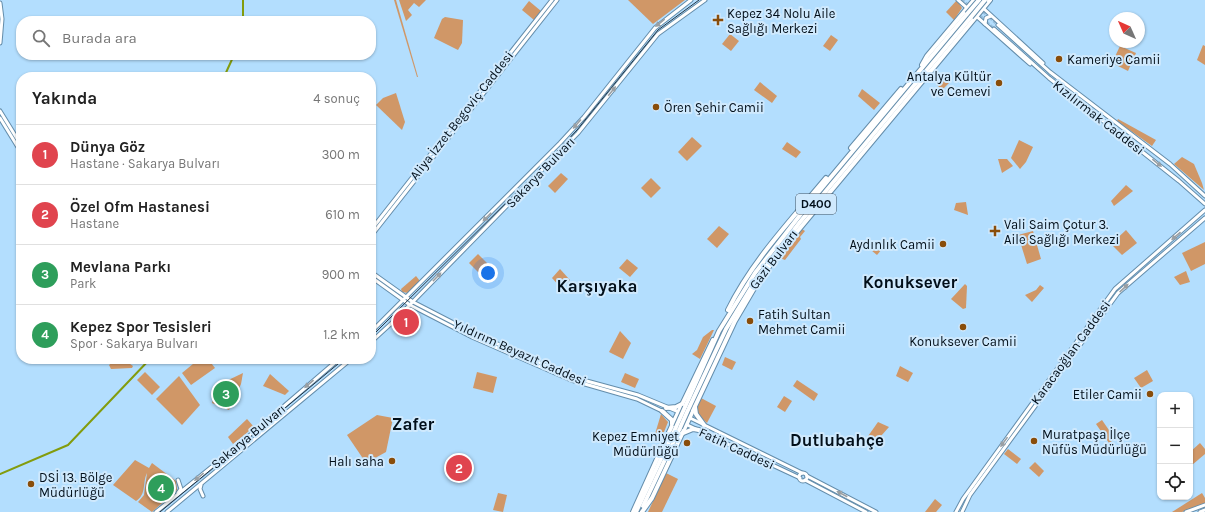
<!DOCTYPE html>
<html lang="tr">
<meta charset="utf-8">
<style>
:root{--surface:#fff;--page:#f6f6f6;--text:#222;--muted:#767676;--line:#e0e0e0;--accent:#7c3aed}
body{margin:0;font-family:Karla,sans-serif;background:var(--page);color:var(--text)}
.controls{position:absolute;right:12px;bottom:12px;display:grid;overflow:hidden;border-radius:8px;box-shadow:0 1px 3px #0004}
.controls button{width:36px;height:36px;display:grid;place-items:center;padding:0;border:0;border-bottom:1px solid var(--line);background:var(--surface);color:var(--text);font:20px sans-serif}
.compass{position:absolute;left:1109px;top:12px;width:36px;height:36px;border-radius:50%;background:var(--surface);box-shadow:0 1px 3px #0004;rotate:315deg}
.you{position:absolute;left:488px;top:273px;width:14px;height:14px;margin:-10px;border:3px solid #fff;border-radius:50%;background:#1a73e8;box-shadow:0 0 0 6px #1a73e833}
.badge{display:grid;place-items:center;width:26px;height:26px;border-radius:50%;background:var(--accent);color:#fff;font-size:13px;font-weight:700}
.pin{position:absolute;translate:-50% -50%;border:2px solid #fff;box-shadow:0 1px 4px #0006}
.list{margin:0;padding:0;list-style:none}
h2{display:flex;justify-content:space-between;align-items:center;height:52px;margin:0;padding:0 16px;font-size:17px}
h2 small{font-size:13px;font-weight:400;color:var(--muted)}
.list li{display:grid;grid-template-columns:26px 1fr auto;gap:12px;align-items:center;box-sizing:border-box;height:60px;padding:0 16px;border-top:1px solid var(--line)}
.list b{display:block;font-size:15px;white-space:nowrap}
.list p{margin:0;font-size:13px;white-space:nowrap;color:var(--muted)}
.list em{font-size:13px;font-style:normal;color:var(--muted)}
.icon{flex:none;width:22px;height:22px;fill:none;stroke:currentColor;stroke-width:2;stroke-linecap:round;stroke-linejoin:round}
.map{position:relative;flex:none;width:1205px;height:512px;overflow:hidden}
.search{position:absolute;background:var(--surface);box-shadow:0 1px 3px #0004;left:16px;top:16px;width:360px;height:44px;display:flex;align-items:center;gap:10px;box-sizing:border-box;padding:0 14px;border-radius:16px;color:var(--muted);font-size:15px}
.panel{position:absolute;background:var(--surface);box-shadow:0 1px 3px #0004;left:16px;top:72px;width:360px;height:292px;border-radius:16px}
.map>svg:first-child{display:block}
.green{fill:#d09767}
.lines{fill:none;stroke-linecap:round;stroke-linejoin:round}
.canal{stroke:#839c0d;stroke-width:2}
.major-tunnel{stroke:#98bfdc;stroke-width:3;stroke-dasharray:3 1.5;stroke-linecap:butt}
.major-casing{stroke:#648dab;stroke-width:5}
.highway-casing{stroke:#648dab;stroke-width:6}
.major{stroke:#fff;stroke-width:3}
.highway{stroke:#fff;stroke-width:4}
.tram{stroke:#233544;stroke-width:1}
.highway-bridge-casing{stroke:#648dab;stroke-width:6;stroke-linecap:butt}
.highway-bridge{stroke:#fff;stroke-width:4}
.oneway{fill:#9a9fa3}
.poi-dot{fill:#894d0a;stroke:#cfe9fd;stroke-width:1.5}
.labels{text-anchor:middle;stroke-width:4;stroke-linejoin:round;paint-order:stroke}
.shield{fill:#cfe9fd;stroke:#40505e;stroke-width:1}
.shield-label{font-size:12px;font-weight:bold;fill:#020f1a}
.poi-label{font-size:13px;fill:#020f1a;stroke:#cfe9fd;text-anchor:start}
.street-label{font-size:13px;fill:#020f1a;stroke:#cfe9fd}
.district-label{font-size:17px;font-weight:bold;fill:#020f1a;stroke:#cfe9fd}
</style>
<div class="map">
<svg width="1205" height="512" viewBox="0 0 1205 512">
<rect width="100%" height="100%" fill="#b3defe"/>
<g class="green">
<polygon points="394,0 396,0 418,77 417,77"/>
<polygon points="399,0 426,0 419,7 414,3 408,10 412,15 406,21"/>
<polygon points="628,0 685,0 653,24"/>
<polygon points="957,0 962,8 954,20 946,12"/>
<polygon points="529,1 541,11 534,20 522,10"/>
<polygon points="445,17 463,20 462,43 458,50 434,38 442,19"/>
<polygon points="730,34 739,41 731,51 722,44"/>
<polygon points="831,35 838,40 830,51 823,46"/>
<polygon points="1203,45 1205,46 1205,65 1197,60"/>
<polygon points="1120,46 1136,53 1128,71 1112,63"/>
<polygon points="945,74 952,80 942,90 936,84"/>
<polygon points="760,82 777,96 772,103 754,90"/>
<polygon points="862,89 880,103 874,110 858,96"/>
<polygon points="396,93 405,122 402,130 376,105 383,98"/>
<polygon points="1118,119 1156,140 1152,146 1117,121"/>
<polygon points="692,137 702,146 687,161 678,152"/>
<polygon points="1019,140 1033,147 1026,162 1020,169 1011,158"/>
<polygon points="787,142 801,152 796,158 782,149"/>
<polygon points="1182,157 1194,164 1202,183 1204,190 1174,164"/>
<polygon points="998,159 1007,159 1013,166 1002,173"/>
<polygon points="561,173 568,179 555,193 548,186"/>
<polygon points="651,178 661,188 651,198 641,188"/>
<polygon points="1126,185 1133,191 1114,206 1111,201"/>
<polygon points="966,202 968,215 954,210 956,203"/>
<polygon points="719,226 729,234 717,248 707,239"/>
<polygon points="802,229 805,231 800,237 801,239 785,260 780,258 779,255"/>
<polygon points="1126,230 1137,243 1122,255 1111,244"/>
<polygon points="1033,231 1041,259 1027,264 1018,235"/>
<polygon points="870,240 882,249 877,255 866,246"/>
<polygon points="1205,242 1205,264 1191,271 1182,253"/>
<polygon points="478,254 489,265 480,274 469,263"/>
<polygon points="627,259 638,268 630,277 619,268"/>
<polygon points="560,269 570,280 561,288 552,278"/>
<polygon points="1186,271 1190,282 1180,285 1174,277"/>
<polygon points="416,276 420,281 408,293 402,292 401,289"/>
<polygon points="965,284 967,286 966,308 963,309 951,299"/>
<polygon points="1040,285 1044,288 1032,302 1025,295 1036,290"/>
<polygon points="712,330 714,330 700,359 692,354 697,350 703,337"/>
<polygon points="620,331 631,343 623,359 609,352"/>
<polygon points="725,357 736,362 732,370 722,365"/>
<polygon points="117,359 123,359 133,366 132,368 111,369 109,365"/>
<polygon points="199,359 208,359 215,368 191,385 182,373"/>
<polygon points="900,366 913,373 908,382 896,376"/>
<polygon points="1147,370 1153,381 1141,388 1134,378"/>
<polygon points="145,372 160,387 152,395 137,380"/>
<polygon points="477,372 497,377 493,393 473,388"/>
<polygon points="243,373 241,384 229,410 212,403 218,385"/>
<polygon points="625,373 639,379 635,388 621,382"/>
<polygon points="270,374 289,391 285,395 263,386"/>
<polygon points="179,376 200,405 182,425 156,399"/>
<polygon points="797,380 818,394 814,401 793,386"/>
<polygon points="784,396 792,401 785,412 777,407"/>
<polygon points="701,398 716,406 707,423 699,416 696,410"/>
<polygon points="661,414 668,422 662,437 655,434"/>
<polygon points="377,415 393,418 386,452 366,463 347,435"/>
<polygon points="247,419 254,427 233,444 228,437"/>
<polygon points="1102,420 1115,439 1109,443 1096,424"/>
<polygon points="878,422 889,427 873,445 866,439"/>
<polygon points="1200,443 1205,449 1205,454 1192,465 1190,452"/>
<polygon points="1008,449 1021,459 1017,464 1004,454"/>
<path d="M135 460 149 468 152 463 176 481 177 490 152 512 138 502 144 495 147 473C142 483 147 494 136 501L113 485Z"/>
<polygon points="1035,462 1044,471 1039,477 1029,468"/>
<polygon points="666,473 678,479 662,512 648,512"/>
<polygon points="498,493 507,495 503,512 493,510"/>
<polygon points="1202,493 1205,498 1205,503 1182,512 1172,512"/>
<polygon points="935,499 942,505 936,512 925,512"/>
</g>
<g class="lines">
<g class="canal">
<polyline points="243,21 243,0"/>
<polyline points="224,77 234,55"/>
<polyline points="0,474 68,445 150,359"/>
</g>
<g class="major-tunnel">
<polyline points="962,0 970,7"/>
<polyline points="980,9 998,25"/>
<polyline points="977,13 994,29"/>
</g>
<defs>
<g id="major">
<polyline points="958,0 1030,64"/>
<polyline points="0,3 2,19 0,43"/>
<polyline points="982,7 1043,63"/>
<polyline points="985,24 986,18 991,16"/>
<polyline points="998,25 1050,72 1170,164 1205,196"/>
<polyline points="994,29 1049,78 1179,181 1205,204"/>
<polyline points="0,111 21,145"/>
<polyline points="0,118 21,152"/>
<polyline points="371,230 552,0"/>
<polyline points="371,236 557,0"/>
<polyline points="371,272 413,302 473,333 572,377 638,395 679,412"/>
<polyline points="371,277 410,305 472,337 571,380 637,399 664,412"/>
<polyline points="371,332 560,143 584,117 655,28 691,0"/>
<polyline points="371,342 395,320 578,133 658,34 705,0"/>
<polyline points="684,415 802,473"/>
<polyline points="681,422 800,478"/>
<circle cx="803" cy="477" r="4"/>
<polyline points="807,476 876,512"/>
<polyline points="805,480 866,512"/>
<polyline points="201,485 200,489 203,496"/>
<polyline points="178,493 181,489 178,480"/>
<polyline points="156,512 234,449 339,359"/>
<polyline points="167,512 351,359"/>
<polyline points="956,512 963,499 1115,289 1205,210"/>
<polyline points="962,512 970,495 1118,293 1205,218"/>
<polyline points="1186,512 1205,505"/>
<polyline points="1200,512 1205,510"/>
</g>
<g id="highway">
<polyline points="922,65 927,56 974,0"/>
<polyline points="851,148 901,89"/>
<path d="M728 310C752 261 791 220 826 178"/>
<polyline points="685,407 719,331 755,273 811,201 967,14"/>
<polyline points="695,407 696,414 704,425"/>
<polyline points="666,408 676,407 682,404"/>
<polyline points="688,410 726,329 757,278 800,222 971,17"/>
<polyline points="662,411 672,420 672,424"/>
<polyline points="681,434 693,429 699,430"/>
<polyline points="643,506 680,428"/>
<polyline points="633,512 675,419 713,340"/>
<polyline points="636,512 676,427"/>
<polyline points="642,512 652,498 735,321 759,280 781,251 990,0"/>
</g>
</defs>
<use href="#major" class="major-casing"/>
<use href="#highway" class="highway-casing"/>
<use href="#major" class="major"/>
<use href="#highway" class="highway"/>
<g class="tram">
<polyline points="371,337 542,167 577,130 658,30 699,0"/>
<polyline points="160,512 344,359"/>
</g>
<defs>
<g id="highway-bridge">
<polyline points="967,14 979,0"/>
<polyline points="971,17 985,0"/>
<polyline points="676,427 685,407"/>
<polyline points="680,428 688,410"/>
</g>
</defs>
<use href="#highway-bridge" class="highway-bridge-casing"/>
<use href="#highway-bridge" class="highway-bridge"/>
</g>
<defs><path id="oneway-solid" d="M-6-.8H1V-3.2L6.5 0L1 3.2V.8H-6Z"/></defs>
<g class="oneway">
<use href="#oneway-solid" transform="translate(660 23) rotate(141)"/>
<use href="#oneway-solid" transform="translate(612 91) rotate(-51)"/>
<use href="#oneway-solid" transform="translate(577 124) rotate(131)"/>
<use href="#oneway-solid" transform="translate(1157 163) rotate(39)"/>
<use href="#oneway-solid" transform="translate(487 217) rotate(135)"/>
<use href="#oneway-solid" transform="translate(1176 236) rotate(139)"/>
<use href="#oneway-solid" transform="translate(437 277) rotate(-46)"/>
<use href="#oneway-solid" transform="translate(1124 288) rotate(-43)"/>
<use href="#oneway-solid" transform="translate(309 384) rotate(140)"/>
<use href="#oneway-solid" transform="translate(1004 442) rotate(126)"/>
<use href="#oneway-solid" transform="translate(199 477) rotate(141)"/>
<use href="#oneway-solid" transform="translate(842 494) rotate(-152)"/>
</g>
<g class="poi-dot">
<path d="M716 14h4v4h4v4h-4v4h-4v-4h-4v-4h4z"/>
<circle cx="1059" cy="59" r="4"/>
<circle cx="999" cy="83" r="4"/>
<circle cx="656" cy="107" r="4"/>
<path d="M993 225h4v4h4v4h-4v4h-4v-4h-4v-4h4z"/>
<circle cx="943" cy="244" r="4"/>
<circle cx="750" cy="321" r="4"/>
<circle cx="963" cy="327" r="4"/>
<circle cx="1150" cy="394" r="4"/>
<circle cx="1034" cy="441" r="4"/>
<circle cx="687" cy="443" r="4"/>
<circle cx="392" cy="461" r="4"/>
<circle cx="31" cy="484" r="4"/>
</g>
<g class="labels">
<rect class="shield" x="796" y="194" width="40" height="20" rx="3"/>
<g class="shield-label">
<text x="816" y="208">D400</text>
</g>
<g class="poi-label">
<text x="727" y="18">Kepez 34 Nolu Aile<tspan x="727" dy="15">Sağlığı Merkezi</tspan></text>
<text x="1067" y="64">Kameriye Camii</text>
<text x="991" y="81" text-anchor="end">Antalya Kültür<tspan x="991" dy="15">ve Cemevi</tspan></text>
<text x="664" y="112">Ören Şehir Camii</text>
<text x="1004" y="229">Vali Saim Çotur 3.<tspan x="1004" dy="15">Aile Sağlığı Merkezi</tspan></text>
<text x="935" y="249" text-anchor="end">Aydınlık Camii</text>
<text x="758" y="319">Fatih Sultan<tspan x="758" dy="15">Mehmet Camii</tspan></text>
<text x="963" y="346" text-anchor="middle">Konuksever Camii</text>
<text x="1142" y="399" text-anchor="end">Etiler Camii</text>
<text x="1042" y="439">Muratpaşa İlçe<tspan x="1042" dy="15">Nüfüs Müdürlüğü</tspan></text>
<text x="679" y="441" text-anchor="end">Kepez Emniyet<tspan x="679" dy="15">Müdürlüğü</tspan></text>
<text x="384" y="466" text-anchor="end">Halı saha</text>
<text x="39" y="482">DSİ 13. Bölge<tspan x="39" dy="15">Müdürlüğü</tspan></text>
</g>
<g class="street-label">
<text transform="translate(461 115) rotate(-52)" y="5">Aliya İzzet Begoviç Caddesi</text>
<text transform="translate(1099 117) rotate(38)" y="5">Kızılırmak Caddesi</text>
<text transform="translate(540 172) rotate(-46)" y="5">Sakarya Bulvarı</text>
<text transform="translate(773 259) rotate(-53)" y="5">Gazi Bulvarı</text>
<text transform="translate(520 352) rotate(24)" y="5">Yıldırım Beyazıt Caddesi</text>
<text transform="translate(1070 352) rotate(-54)" y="5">Karacaoğlan Caddesi</text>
<text transform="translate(248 436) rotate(-40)" y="5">Sakarya Bulvarı</text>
<text transform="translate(737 448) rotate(25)" y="5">Fatih Caddesi</text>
</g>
<g class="district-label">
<text x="910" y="288">Konuksever</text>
<text x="597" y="292">Karşıyaka</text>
<text x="413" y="430">Zafer</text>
<text x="837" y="446">Dutlubahçe</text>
</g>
</g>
</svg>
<div class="controls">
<button>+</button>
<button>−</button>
<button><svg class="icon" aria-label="locate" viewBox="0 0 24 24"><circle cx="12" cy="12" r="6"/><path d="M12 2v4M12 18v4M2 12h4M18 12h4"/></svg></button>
</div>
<svg class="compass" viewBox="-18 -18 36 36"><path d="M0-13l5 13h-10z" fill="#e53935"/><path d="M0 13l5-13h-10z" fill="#767676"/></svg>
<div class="you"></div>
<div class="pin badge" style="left:406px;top:322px;background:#e0444e">1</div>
<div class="pin badge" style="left:459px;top:468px;background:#e0444e">2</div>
<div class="pin badge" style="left:226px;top:394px;background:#2e9e5b">3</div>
<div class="pin badge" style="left:161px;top:488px;background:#2e9e5b">4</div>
<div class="search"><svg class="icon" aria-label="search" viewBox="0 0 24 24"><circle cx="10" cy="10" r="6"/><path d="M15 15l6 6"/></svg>Burada ara</div>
<section class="panel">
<h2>Yakında<small>4 sonuç</small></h2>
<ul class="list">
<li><span class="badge" style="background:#e0444e">1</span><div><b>Dünya Göz</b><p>Hastane · Sakarya Bulvarı</p></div><em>300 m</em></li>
<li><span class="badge" style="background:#e0444e">2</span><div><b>Özel Ofm Hastanesi</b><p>Hastane</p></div><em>610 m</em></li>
<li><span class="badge" style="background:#2e9e5b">3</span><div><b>Mevlana Parkı</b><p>Park</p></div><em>900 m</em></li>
<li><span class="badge" style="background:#2e9e5b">4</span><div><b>Kepez Spor Tesisleri</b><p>Spor · Sakarya Bulvarı</p></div><em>1.2 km</em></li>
</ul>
</section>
</div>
